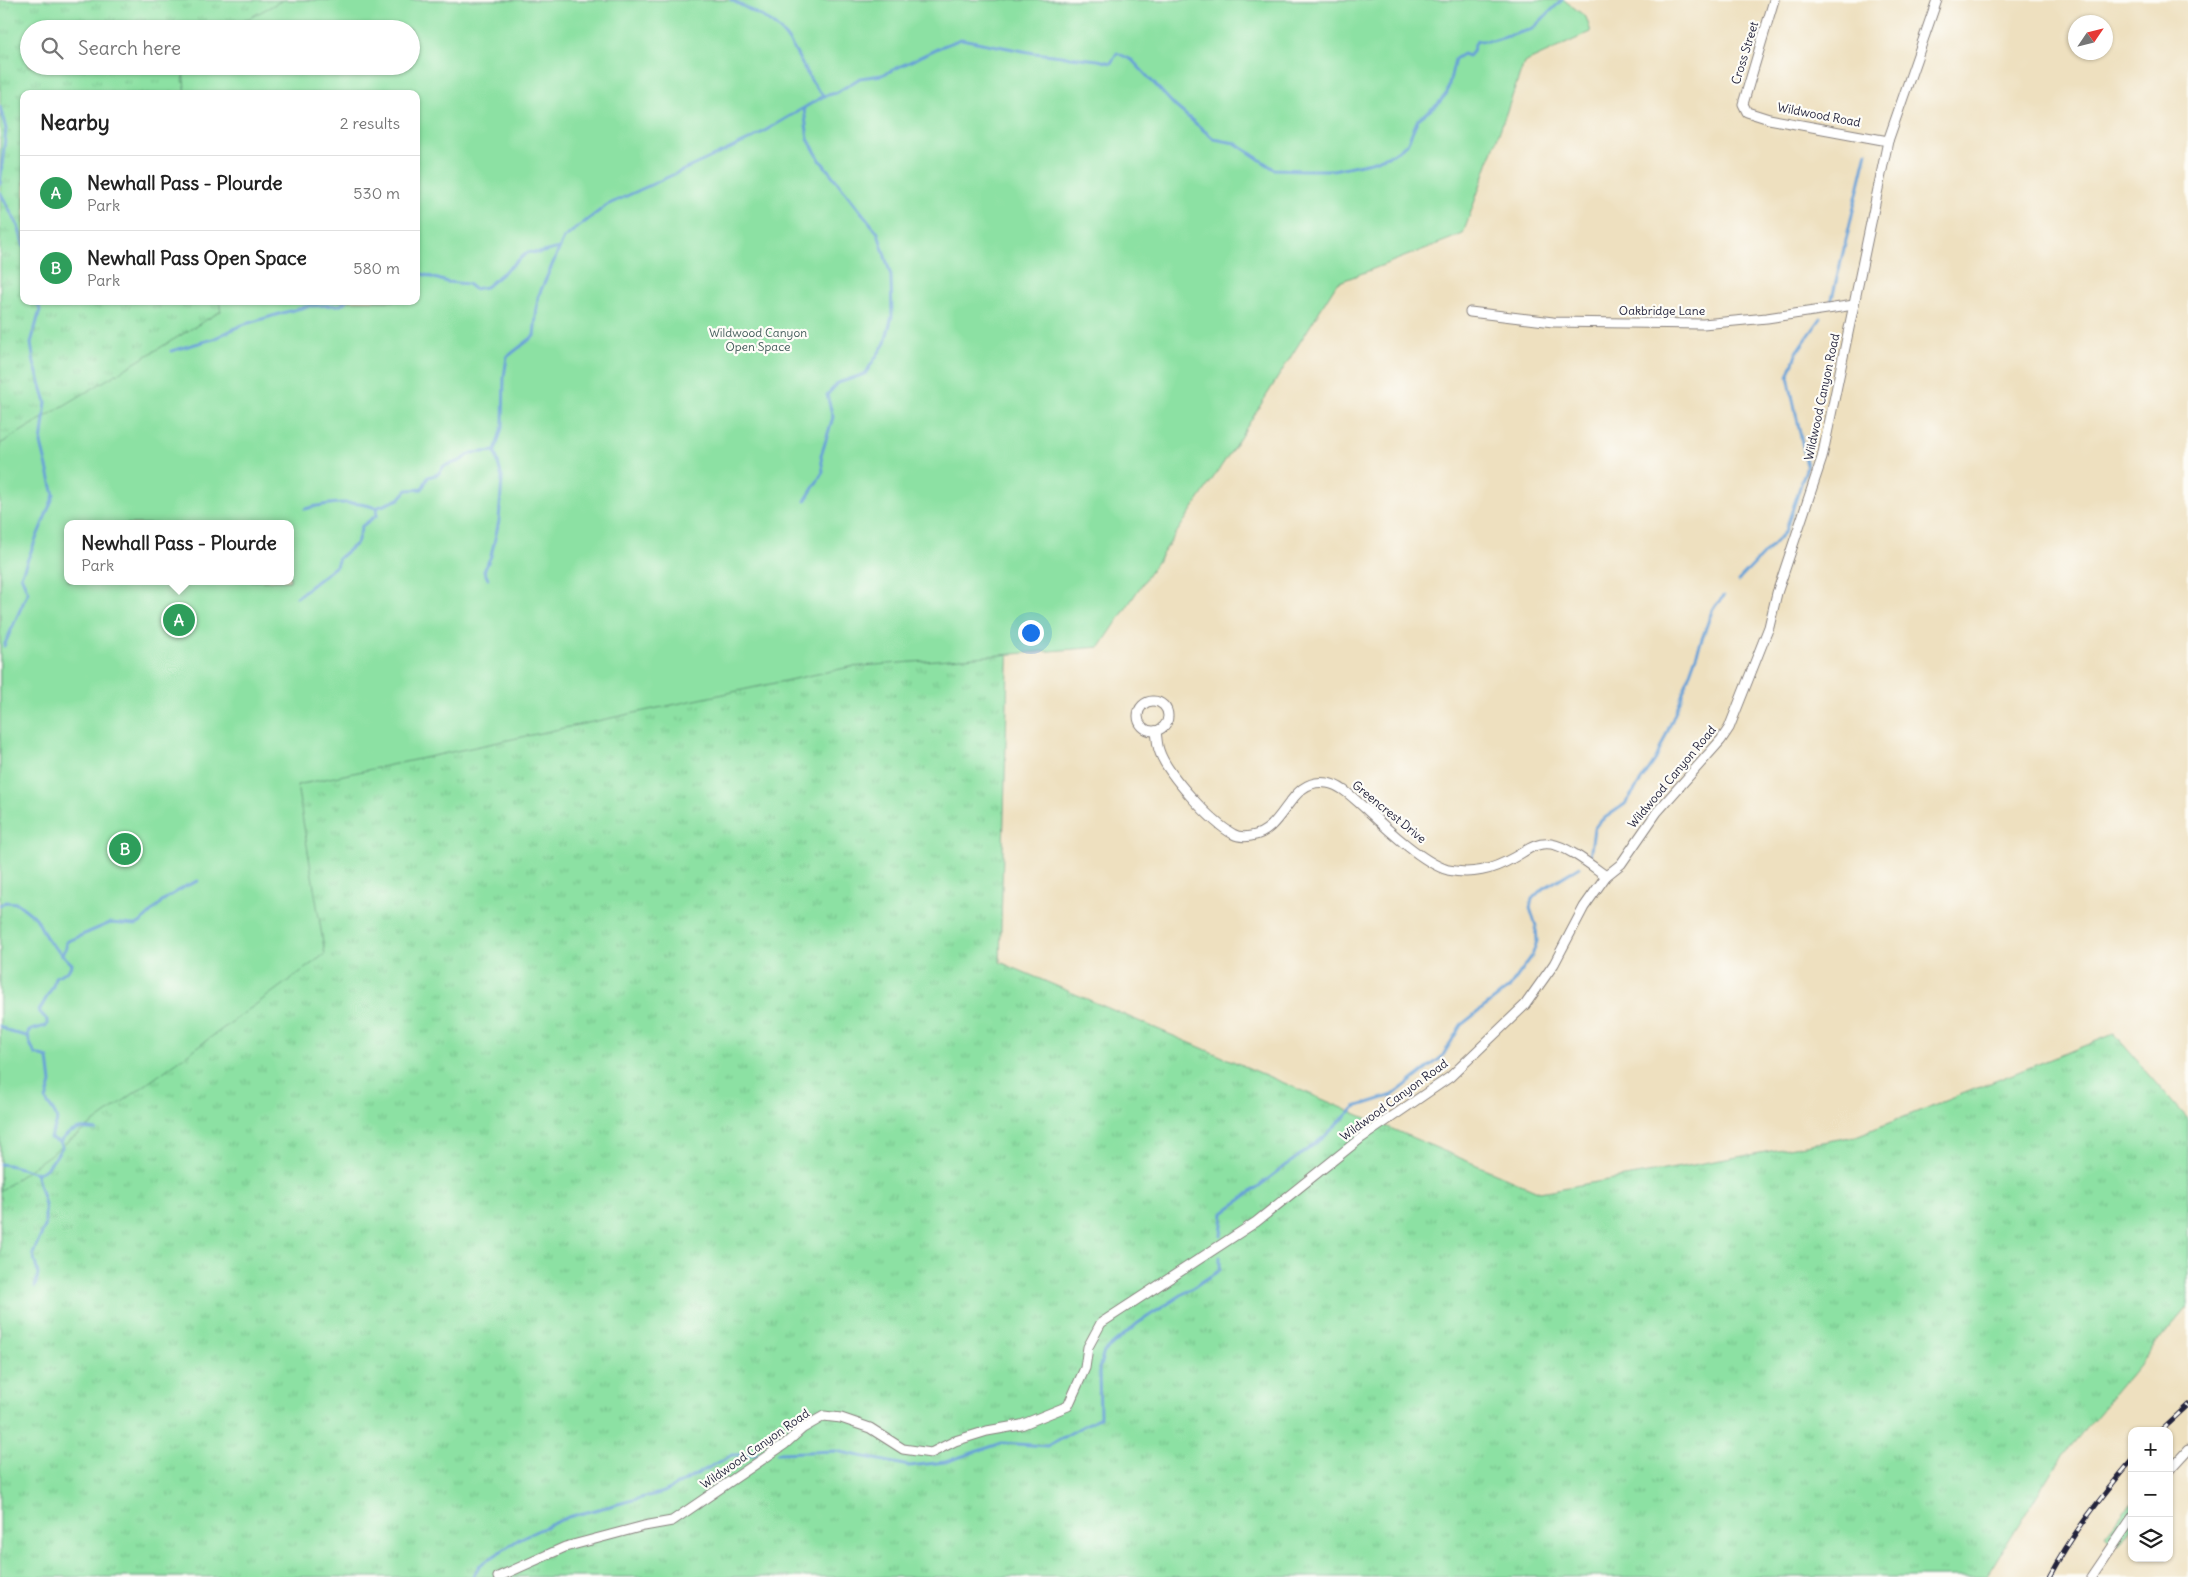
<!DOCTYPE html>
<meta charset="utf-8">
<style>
:root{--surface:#fff;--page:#f2f2f2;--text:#222;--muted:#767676;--line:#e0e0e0;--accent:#1a73e8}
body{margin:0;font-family:Delius,sans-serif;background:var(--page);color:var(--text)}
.controls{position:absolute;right:15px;bottom:15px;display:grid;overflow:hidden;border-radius:10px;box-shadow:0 1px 4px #0004}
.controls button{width:45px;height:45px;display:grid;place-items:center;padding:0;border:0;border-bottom:1px solid var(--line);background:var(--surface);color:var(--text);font:25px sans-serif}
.compass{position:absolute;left:2068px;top:15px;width:45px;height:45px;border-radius:50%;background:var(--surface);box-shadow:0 1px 4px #0004;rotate:55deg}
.you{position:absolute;left:1030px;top:632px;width:18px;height:18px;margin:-12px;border:4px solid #fff;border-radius:50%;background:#1a73e8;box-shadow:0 0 0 8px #1a73e833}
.badge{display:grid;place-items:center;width:32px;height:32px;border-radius:50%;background:var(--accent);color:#fff;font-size:16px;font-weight:700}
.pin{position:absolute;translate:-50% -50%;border:2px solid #fff;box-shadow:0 1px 5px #0006}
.popup{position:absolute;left:64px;top:520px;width:230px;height:65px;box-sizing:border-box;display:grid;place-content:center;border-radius:10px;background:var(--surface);filter:drop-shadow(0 1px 4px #0005);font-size:16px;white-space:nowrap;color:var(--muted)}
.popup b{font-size:19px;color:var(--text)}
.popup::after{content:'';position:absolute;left:50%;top:100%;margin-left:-10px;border:10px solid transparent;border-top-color:var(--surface)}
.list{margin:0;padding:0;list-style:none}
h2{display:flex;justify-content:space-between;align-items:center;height:65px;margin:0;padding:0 20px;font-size:21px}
h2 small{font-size:16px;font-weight:400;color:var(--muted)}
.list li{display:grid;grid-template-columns:32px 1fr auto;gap:15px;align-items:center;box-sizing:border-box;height:75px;padding:0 20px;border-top:1px solid var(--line)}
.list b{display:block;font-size:19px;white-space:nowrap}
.list p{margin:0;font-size:16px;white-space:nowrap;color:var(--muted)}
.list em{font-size:16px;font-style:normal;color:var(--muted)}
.icon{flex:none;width:28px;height:28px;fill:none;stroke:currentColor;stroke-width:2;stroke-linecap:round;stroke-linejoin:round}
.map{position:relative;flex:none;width:2188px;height:1577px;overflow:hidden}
.search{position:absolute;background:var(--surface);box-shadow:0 1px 4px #0004;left:20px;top:20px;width:400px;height:55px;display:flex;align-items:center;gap:12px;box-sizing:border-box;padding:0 18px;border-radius:28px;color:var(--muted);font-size:19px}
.panel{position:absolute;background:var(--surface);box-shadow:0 1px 4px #0004;left:20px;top:90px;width:400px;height:215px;border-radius:10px}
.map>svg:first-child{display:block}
.grass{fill:url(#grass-tufts);stroke:#57826f;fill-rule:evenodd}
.park{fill:#8ce1a3;stroke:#57826f;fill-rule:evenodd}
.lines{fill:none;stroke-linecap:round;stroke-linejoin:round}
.stream{stroke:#67a1d7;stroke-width:3}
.minor-casing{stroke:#88817d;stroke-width:11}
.minor{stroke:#fff;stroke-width:9}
.rail-casing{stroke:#22223b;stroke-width:5}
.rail{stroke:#fdfcf7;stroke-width:3;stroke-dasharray:9;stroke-linecap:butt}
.labels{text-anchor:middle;stroke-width:4.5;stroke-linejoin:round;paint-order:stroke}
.street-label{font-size:12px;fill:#22223b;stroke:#fdfcf7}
.park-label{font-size:12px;fill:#425b5a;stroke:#fdfcf7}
</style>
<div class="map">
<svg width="2188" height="1577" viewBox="0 0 2188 1577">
<defs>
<pattern id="grass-tufts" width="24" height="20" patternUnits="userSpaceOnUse" patternTransform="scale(1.25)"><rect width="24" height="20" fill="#8ce1a3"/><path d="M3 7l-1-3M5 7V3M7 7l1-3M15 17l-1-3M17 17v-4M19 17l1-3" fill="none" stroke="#78c18d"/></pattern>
</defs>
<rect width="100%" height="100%" fill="#fdfcf7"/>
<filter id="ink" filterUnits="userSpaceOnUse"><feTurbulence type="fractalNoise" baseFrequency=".02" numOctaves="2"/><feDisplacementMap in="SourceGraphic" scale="10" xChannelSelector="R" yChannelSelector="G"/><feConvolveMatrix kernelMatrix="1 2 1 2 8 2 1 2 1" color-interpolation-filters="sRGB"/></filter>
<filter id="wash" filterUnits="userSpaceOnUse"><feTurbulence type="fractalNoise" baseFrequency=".0096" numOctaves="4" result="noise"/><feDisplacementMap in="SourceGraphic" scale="20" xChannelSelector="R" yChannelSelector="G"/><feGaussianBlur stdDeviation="1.12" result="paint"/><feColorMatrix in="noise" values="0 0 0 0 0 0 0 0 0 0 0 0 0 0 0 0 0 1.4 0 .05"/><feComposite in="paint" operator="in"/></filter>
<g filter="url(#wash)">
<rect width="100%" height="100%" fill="#eee0bf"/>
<path class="grass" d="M0 0H1376L1011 558 1000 962 1540 1192 1856 1136 2114 1034 2188 1119V1306L2056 1464 1987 1577H0ZM29 29H411V66H29ZM24 94H416V301H24ZM68 524H290V581H68Z"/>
<g class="park">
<path d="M283 0H1564L1586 17 1591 32 1524 63 1463 234 1337 283 1238 441 1100 647 850 667 297 785 325 954 0 1191V444L221 311 219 301H416V94H186L182 66H411V29H229ZM68 524H290V581H68Z"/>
<polygon points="2132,1502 2132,1527 2119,1545 2105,1536"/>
</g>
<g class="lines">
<g class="stream">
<path d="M731 0C750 10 773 20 786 37 801 57 806 79 824 96"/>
<polyline points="0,107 6,129 0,184"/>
<polyline points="804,109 808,139 820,160 878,233 891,276 892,316 885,343 865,374 838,383 827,395 833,417 821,456 823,472 805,501"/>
<polyline points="0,192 18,226 24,247"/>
<polyline points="416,272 447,282 468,284 474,289 486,287 528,252 539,253 559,248"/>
<polyline points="1831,303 1867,152"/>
<polyline points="171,351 213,339 242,325 286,312 309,306 341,305 346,301"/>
<path d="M305 509C327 503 353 500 376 508L399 499 407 490 422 489 428 477 438 474 444 466 460 461 472 453 495 451 503 424 504 377 507 357 534 336 538 297 564 238 607 205 751 139 824 96 836 93 860 78 882 75 943 46 961 39 1034 53 1098 60 1111 63 1117 53 1132 60 1175 106 1214 139 1235 143 1274 169 1304 170H1333L1371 162 1393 154 1407 144 1418 119 1437 105 1447 93 1455 59 1463 54 1468 56 1473 52 1474 46 1477 41H1492L1532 29 1562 0"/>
<polyline points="488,579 484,571 491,556 499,521 502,478 495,451"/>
<polyline points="1738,581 1785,532 1807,466 1788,376 1797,352 1821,318"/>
<polyline points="297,597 336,566 339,558 357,543 362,526 377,515 376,508"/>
<polyline points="4,646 28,592 21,576 54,495 41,443 46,402 34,363 31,343 40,310 37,301"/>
<polyline points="1590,857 1594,829 1599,822 1625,804 1656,759 1680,701 1713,608 1724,596"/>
<path d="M0 905 6 902 17 903 36 918 48 941 72 964 68 971 55 977 53 986 39 1011 47 1020V1025C41 1029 34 1027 28 1032L29 1041 35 1054 48 1058 51 1083 46 1100C50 1109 61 1116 55 1127 53 1132 51 1133 50 1138L60 1142 62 1147C36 1189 39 1167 0 1164"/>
<polyline points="61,954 66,949 66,942 110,923 135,925 140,923 165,899 186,886 198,881"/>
<polyline points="0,1026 10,1032 27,1036"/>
<path d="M60 1142C70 1129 80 1127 96 1130"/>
<polyline points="1221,1236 1223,1213 1324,1137 1355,1107 1393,1095 1442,1057 1461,1025 1509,988 1532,956 1537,941 1536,926 1530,908 1532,899 1541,890 1579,867"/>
<polyline points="35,1287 38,1274 33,1254 45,1226 45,1205 36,1173"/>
<polyline points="777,1453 836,1451 909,1466 945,1462 1002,1443 1047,1446 1100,1417 1099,1369 1104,1352 1138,1323 1220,1270 1220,1257"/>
<polyline points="473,1577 479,1566 521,1538 568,1517 664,1492 732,1455 765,1454"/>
</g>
</g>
</g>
<g filter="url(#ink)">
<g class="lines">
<defs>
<g id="minor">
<polyline points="1774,0 1743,104 1747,112 1769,119 1888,141"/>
<polyline points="1470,312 1553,322 1703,324 1767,318 1854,305"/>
<circle cx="1153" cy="716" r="15"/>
<path d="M1156 731C1157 737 1157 744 1159 750 1166 773 1211 822 1233 834 1238 837 1245 837 1251 836 1285 832 1289 776 1327 783 1342 785 1355 800 1367 810 1386 828 1423 863 1448 870 1472 875 1492 870 1513 858 1526 851 1535 842 1551 844 1567 846 1592 866 1606 876"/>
<polyline points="2169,1471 2188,1450"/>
<polyline points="498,1577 565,1547 644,1526 672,1521 785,1444 803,1428 824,1416 841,1418 870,1428 903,1449 931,1453 955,1441 987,1431 1021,1425 1068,1406 1085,1368 1088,1347 1101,1323 1256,1222 1361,1138 1450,1077 1525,1005 1554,964 1584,907 1606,876 1621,864 1657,812 1721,740 1729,728 1769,627 1777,593 1822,458 1888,141 1937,0"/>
<polyline points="2092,1577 2132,1518"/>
</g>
</defs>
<use href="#minor" class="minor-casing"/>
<use href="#minor" class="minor"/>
<defs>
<g id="rail">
<polyline points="2160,1431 2188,1405"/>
<path d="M2049 1577C2072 1534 2101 1497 2132 1460"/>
</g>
</defs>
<use href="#rail" class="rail-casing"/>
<use href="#rail" class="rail"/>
</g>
</g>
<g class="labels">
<g class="street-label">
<text transform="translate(1745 53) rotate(-73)" y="4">Cross Street</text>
<text transform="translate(1819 115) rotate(11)" y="4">Wildwood Road</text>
<text x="1662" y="315">Oakbridge Lane</text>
<text transform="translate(1822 397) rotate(-78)" y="4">Wildwood Canyon Road</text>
<text transform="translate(1672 777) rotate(-50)" y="4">Wildwood Canyon Road</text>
<text transform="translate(1389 812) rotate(39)" y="4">Greencrest Drive</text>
<text transform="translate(1394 1100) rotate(-36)" y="4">Wildwood Canyon Road</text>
<text transform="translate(755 1449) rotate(-35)" y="4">Wildwood Canyon Road</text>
</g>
<g class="park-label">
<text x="758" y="337">Wildwood Canyon<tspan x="758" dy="14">Open Space</tspan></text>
</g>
</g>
</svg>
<div class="controls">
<button>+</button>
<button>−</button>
<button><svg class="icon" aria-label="layers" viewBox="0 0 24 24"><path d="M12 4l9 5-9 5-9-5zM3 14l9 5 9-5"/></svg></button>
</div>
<svg class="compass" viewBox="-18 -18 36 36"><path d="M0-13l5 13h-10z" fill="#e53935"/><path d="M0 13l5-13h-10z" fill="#767676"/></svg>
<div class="you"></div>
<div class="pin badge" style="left:179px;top:620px;background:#2e9e5b">A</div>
<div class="popup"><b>Newhall Pass - Plourde</b>Park</div>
<div class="pin badge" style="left:125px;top:849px;background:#2e9e5b">B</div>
<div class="search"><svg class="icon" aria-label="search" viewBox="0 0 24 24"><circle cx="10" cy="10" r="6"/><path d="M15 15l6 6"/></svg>Search here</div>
<section class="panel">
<h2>Nearby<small>2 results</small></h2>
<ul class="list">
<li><span class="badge" style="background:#2e9e5b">A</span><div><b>Newhall Pass - Plourde</b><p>Park</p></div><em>530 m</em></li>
<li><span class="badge" style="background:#2e9e5b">B</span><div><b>Newhall Pass Open Space</b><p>Park</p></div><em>580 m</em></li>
</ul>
</section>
</div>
